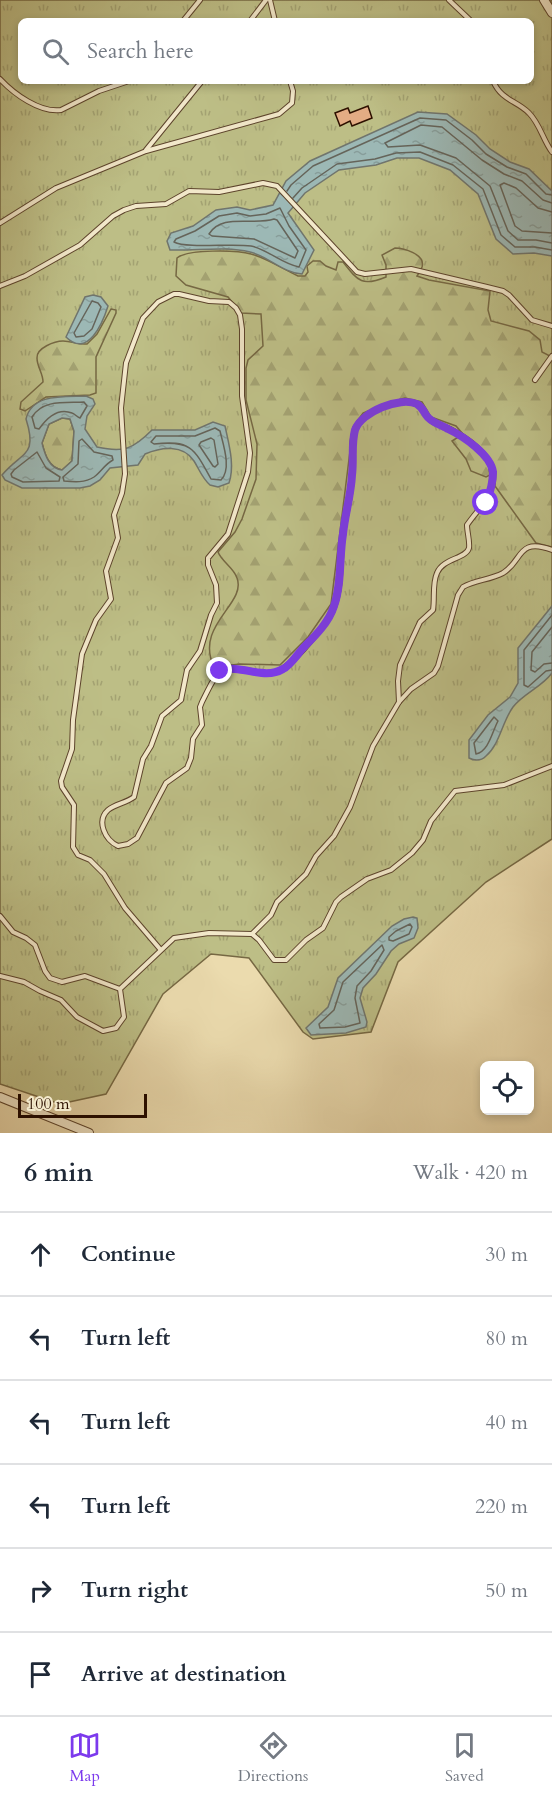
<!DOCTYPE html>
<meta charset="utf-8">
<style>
:root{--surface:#fff;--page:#f6f6f7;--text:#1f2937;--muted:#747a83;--line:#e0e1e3;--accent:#7c3aed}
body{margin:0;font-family:Cardo,serif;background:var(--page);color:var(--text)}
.controls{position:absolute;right:18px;bottom:18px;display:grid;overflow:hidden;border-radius:9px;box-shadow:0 3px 9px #0003}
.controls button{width:54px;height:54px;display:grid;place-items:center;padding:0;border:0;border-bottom:2px solid var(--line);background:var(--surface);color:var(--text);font:30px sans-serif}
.scale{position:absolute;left:18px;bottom:15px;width:129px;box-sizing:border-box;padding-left:6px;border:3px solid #2e1100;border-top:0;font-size:16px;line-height:21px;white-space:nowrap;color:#2e1100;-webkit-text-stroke:4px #f2e8ca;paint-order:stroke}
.stop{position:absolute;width:18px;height:18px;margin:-14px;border:4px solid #7c3aed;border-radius:50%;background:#fff}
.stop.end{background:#7c3aed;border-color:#fff;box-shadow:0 2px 6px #0008}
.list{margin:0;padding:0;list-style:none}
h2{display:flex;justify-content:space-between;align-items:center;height:78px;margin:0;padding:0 24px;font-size:26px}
h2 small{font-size:20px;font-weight:400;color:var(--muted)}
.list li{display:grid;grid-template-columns:39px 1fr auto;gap:18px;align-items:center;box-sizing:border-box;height:84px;padding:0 24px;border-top:2px solid var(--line)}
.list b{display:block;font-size:22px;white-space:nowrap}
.list em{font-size:20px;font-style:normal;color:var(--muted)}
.icon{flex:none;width:33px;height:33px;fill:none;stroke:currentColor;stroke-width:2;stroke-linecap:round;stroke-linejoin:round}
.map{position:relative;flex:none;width:552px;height:1133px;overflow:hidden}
.search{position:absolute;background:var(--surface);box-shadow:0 3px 9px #0003;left:18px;right:18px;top:18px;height:66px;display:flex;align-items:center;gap:15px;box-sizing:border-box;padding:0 21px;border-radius:9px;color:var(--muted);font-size:22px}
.sheet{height:582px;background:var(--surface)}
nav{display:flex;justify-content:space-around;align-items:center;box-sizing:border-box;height:84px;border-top:2px solid var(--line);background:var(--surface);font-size:16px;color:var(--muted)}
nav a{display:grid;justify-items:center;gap:3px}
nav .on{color:var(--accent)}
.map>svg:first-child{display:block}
.grass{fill:url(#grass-tufts);stroke:#766843;stroke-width:1.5;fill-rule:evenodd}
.forest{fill:url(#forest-firs);stroke:#766843;stroke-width:1.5}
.water{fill:url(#water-ripples);stroke:#70756d;stroke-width:1.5;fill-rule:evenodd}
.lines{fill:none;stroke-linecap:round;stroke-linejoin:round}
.shore{stroke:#65645a;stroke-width:1.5}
.building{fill:#e3ac84;stroke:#2e1100;stroke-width:1.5}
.service-casing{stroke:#5d442c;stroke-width:6}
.minor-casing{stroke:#5d442c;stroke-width:10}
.service{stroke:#f2e8ca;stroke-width:4}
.minor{stroke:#f2e8ca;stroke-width:8}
.route{stroke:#7c3aed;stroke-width:8}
</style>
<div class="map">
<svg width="552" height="1133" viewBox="0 0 552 1133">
<defs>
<pattern id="grass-tufts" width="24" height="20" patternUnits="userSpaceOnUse" patternTransform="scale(1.5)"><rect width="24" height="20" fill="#bdbe86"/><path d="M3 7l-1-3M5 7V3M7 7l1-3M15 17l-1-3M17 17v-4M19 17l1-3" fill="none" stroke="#a3a272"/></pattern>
<pattern id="forest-firs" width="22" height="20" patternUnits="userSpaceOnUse" patternTransform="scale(1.5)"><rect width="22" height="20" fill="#bdbe86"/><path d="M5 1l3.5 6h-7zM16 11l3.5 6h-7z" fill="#a3a272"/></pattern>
<pattern id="water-ripples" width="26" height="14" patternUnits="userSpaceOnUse" patternTransform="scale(1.5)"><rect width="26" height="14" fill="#9cb8b5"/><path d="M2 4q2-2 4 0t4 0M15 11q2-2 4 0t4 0" fill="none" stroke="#879d9a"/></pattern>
</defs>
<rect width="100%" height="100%" fill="#ebdbae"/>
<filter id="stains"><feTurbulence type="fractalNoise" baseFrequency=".00333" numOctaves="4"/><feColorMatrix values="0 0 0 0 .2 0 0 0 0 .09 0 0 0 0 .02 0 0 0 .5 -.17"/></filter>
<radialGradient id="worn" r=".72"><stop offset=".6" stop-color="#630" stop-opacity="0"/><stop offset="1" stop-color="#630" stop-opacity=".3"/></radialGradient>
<path class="grass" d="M0 0H552V839L486 882 398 962 371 1032 313 1039 303 1032 249 958 211 954 163 994 106 1094 60 1104 0 1084ZM21 21H531V81H21Z"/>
<g class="forest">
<path d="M395 248C403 248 426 254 422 267 421 270 419 273 417 276L429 280 490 291 488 310 491 321 529 331 540 340 542 352 552 357V547L536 543 495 486 496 472 486 477 471 471 466 459 452 441 463 434 456 426 431 417 422 402 405 398 384 404 363 413 353 427 331 604 308 637 280 665 240 664 214 667C194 625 247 604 237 578 234 568 222 562 218 552L235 532 242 519 256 479 257 444 246 400V368L248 360 263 346 261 314 241 313 228 297 186 285 176 276 177 258C187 249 237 250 251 254 267 258 283 269 298 276H305L308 272 307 266 313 261H320L326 266 336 270 338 262H343C358 281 362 287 386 277V265L382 255Z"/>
<path d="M111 309 116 310V313L96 357V393L90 395 46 397 25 411 20 409 21 402 43 382C43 373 37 367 37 358 36 348 55 341 63 341 72 341 78 345 87 344L97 334Z"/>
<path d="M62 418 70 419 74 431 72 461 62 470C49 468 45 455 42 443L49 424Z"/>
</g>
<g class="water">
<path d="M418 112 447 114 476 135 490 149 510 162 529 169 552 191V256L534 253 513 254 496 239 478 194 450 170 419 158H397L376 165 339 170 305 193 288 213 314 250 302 274C283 273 268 256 250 252 225 246 196 251 170 250L167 241 171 233 193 226 216 210 237 207 250 210 273 205 286 181 310 161Z"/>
<path d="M93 295 101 297 108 306C103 322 88 359 66 337L85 297Z"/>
<path d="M86 396 93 399 95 404 87 416 85 429 97 447C124 453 133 449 152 430H195L213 422 225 426C229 445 235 465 229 483L218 487 210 485C202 478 199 469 194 461 183 444 161 447 145 454L138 465 110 468 100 480 90 486 80 488H22L5 480 2 475C22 451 38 457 26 419 32 393 64 397 86 396ZM62 418 70 419 74 431 72 461 62 470C49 468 45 455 42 443L49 424Z"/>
<path d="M552 606V673C542 687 524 693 513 707 502 722 500 744 486 756 481 761 475 761 469 758V740L488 715 510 697 518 683V648Z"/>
<polygon points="413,917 417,918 418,928 414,938 399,944 391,951 376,974 363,988 360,998 367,1022 366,1027 346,1033 311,1035 306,1028 328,1007 338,978 392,926 404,919"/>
</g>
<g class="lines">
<g class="shore">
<polyline points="287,191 291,185 313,166 420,118 446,120 472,140 486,154 507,167 526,174 546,194 552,195"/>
<polyline points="293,198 302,188 337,164 375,159 396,153 420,152 453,165 483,189 501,235 515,247 535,247 552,250"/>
<polyline points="552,203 543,200 522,181 504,174 482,160 442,127 421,125 385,143 388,147 420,145 456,158 490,186 508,231 518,240 536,240 552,243"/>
<path d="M280 208 289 226 306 250 299 267C282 264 267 249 251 246 232 243 187 249 174 242L176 239 195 231 219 216 237 213 250 216 266 214Z"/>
<polyline points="552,212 538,208 516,188 504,183 500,185 515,226 522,231 552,233"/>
<path d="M274 219 277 220 298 251 295 258 254 239 212 236 209 234C222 213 252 226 274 219Z"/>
<polygon points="92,301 98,303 101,307 92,329 84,336 76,337 74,333"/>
<path d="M84 402 87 406 80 418C77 417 75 414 72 413 57 407 46 419 39 429L35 428 32 417C43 399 66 403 84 402Z"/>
<path d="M215 428 220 431C223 444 232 469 221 480L211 479C194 448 191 440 154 444L151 442 156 436H195Z"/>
<polygon points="211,438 214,440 218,464 215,467 213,466 199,445 201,442"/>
<path d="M82 439 94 452 112 456 113 460C105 464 101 472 94 477 85 483 74 482 64 481L63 477 78 464 79 441Z"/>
<polygon points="37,452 46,468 60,477 59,481 23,482 12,477 11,474 14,470"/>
<polyline points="552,615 524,650 524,685 528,687 546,671 552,670"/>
<polyline points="552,627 532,652 531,670 535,672 544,664 552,663"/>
<path d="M494 717 498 721C492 732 489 751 476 754L474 743Z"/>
<polygon points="410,924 412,927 409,934 393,941 389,940 389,937 396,931"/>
<polygon points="382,945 384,950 371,971 357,986 355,998 360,1023 345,1027 320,1028 319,1024 334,1010 343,982"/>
</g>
</g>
<polygon class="building" points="368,106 372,118 352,126 350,121 340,126 335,113 348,108 350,113"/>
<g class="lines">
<defs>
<g id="service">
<polyline points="270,0 275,21"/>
<polyline points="449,0 471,21"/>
<polyline points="183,21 200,0"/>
<polyline points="250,21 266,0"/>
<path d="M0 79C14 94 40 113 61 110L99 91 129 81"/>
<path d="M493 81C502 101 516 100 529 113 540 124 543 140 552 152"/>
<polyline points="146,150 202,81"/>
<polyline points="0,223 56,188 146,151 279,114 292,103 293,91 290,81"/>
<polyline points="0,286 25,276 80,245 113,216 124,210 136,206 166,204 189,191 219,192 263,183 277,186 357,272 365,274 411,269 487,287 503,291 509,295 532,320 552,326"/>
<polyline points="535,380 552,356"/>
<polyline points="0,916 13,932 26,938 35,945 45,971 50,978 62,982 85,976 120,989"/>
<path d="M252 934 271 915 277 902 306 874 316 856 334 836 350 807 373 746 399 702 411 689 434 673 438 666 458 595 463 587C475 580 490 580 503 573 523 561 517 537 552 550"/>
<path d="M160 949 125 908 104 874 90 860 78 855 73 847 74 805 62 787 61 781 72 749 73 720 82 654 96 620 111 599 106 571 118 538 114 515 122 493 125 474 121 408 126 363 143 318 158 302 174 294H179L209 301 229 302 236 308 240 315 242 329V396L250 453 248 472 228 534 208 558V565L216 585 217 603 211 615 200 651 187 670 181 700 162 716 151 746 143 759 134 797C126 803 115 804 108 810 96 821 105 840 118 846L128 844 137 838 166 783 187 768 191 758 193 739 202 725 200 707 202 702C217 672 218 665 252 671 260 673 267 674 275 672 291 668 319 632 329 618 344 593 339 560 343 533 346 513 352 494 352 474 353 457 348 431 363 418 374 408 400 399 414 403 424 406 424 416 433 422 438 425 444 426 450 429 465 437 492 454 492 473 493 499 480 506 467 525 467 532 470 541 469 548 466 559 443 558 437 573 432 584 435 598 433 610L420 622 400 665 398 681 399 702"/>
<polyline points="0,976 24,982 40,991 61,1000 77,1017 103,1031 116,1028 124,1017 120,989 174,938 209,933 252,934 259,940 274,960 286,960 306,940 323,928 336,902 341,897 367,879 391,870 412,853 423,840 431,821 455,791 504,785 552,766"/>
</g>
<g id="minor">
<polyline points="544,0 552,13"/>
<polyline points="0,1097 89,1133"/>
</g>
</defs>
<use href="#service" class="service-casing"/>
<use href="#minor" class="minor-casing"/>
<use href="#service" class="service"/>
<use href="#minor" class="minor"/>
</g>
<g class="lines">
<path class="route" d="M220 671C241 663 263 681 283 669 291 665 298 653 305 646 316 635 329 622 334 606 342 583 339 558 343 534 345 514 351 495 352 475 354 460 351 445 355 430 361 412 400 396 417 404 422 407 423 410 426 415 431 423 440 424 448 429 463 436 491 455 493 472 493 483 490 493 486 503"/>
</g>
<rect width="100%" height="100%" filter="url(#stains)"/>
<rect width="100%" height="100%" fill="url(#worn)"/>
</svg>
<div class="controls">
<button><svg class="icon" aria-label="locate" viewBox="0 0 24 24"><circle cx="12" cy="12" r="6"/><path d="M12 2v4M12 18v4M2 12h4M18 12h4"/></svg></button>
</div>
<div class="scale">100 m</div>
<div class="stop" style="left:486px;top:503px"></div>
<div class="stop end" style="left:220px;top:671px"></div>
<div class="search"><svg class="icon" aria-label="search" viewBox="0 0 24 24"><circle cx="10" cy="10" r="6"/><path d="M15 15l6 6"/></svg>Search here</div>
</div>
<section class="sheet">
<h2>6 min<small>Walk · 420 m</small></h2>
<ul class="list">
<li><svg class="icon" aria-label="ahead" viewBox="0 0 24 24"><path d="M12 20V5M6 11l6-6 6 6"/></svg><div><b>Continue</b></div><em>30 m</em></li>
<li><svg class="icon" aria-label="left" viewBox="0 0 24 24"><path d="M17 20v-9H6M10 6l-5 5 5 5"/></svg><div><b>Turn left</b></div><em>80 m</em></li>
<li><svg class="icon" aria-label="left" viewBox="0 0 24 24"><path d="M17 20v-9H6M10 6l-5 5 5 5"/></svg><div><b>Turn left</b></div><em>40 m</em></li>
<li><svg class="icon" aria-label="left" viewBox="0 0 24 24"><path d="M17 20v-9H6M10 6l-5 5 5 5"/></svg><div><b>Turn left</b></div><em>220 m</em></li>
<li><svg class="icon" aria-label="right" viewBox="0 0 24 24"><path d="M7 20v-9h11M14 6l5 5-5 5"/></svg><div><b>Turn right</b></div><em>50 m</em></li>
<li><svg class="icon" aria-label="arrive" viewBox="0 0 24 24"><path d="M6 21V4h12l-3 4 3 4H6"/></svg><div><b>Arrive at destination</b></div></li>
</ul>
</section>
<nav>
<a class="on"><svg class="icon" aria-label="map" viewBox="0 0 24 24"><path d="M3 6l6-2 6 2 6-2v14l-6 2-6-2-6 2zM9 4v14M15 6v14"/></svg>Map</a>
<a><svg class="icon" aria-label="directions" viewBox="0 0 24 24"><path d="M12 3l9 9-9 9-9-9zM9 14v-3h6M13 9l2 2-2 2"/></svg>Directions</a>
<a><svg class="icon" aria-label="saved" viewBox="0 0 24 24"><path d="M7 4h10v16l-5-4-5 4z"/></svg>Saved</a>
</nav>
